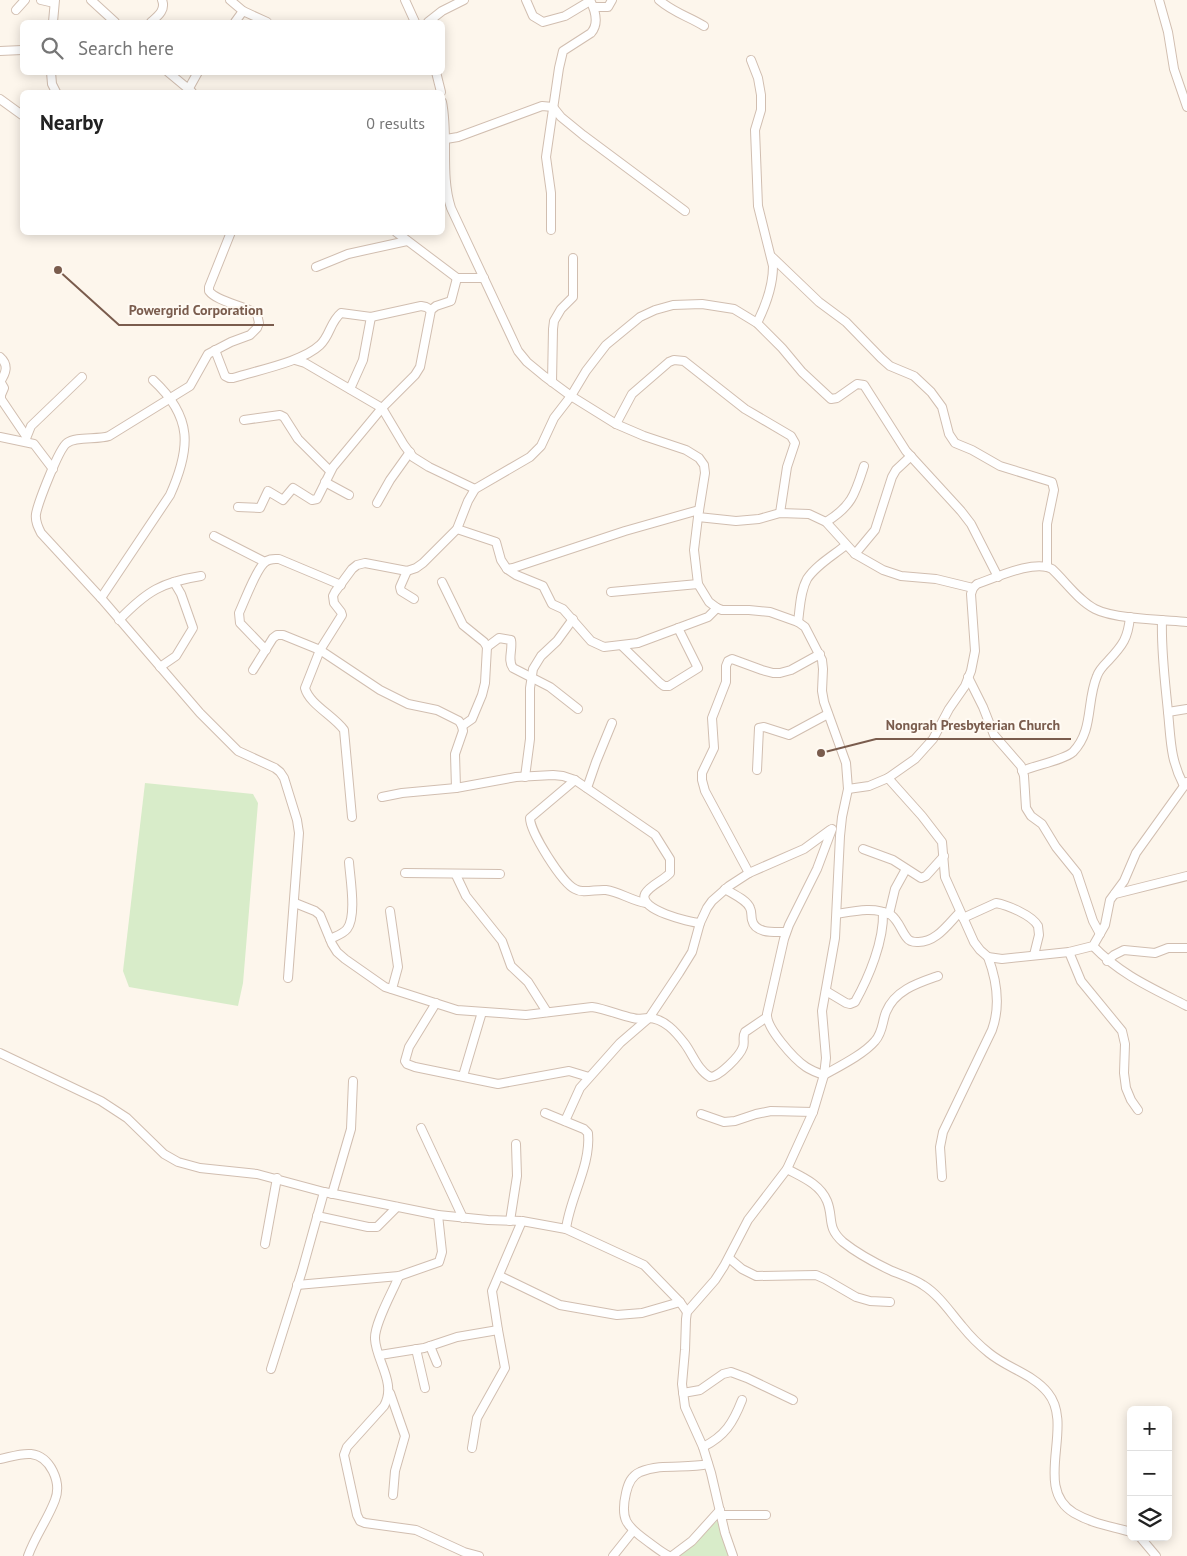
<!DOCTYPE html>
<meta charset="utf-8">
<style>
:root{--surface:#fff;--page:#f2f2f2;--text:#222;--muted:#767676;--line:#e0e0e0}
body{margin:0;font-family:"PT Sans",sans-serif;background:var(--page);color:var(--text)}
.controls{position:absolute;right:15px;bottom:15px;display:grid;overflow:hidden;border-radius:8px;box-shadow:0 2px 12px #0003}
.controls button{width:45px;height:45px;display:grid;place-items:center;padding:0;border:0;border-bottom:1px solid var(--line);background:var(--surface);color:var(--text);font:25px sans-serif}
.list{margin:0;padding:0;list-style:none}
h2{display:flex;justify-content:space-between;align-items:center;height:65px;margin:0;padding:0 20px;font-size:21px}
h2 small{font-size:16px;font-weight:400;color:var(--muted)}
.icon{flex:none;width:28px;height:28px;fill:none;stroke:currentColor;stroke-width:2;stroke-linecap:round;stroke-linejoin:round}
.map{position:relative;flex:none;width:1187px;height:1556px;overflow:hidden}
.search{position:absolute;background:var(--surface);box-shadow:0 2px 12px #0003;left:20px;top:20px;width:425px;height:55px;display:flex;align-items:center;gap:12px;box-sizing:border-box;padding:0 18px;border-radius:8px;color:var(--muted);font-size:19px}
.panel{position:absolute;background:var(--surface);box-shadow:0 2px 12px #0003;left:20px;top:90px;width:425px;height:145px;border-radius:8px}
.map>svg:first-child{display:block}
.green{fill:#d8ecc9}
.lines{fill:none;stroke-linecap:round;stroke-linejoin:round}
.minor-casing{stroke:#d1beb0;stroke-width:10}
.minor{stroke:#fff;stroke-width:8}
.leader{fill:none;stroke:#7a5c4d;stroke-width:2}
.callout-dot{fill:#7a5c4d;stroke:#fffaf3;stroke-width:2}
.callout-label{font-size:14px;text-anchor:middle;font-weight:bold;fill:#7a5c4d;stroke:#fffaf3;stroke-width:4;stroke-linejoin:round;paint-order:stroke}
</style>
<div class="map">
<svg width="1187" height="1556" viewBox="0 0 1187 1556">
<rect width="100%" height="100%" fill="#fdf6ec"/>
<g class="green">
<polygon points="145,783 253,794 258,803 243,983 238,1006 129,987 123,971"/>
<polygon points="719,1519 732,1556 679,1556"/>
</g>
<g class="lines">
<defs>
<g id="minor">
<polyline points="41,0 54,3"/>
<polyline points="91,0 115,22"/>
<polyline points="230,0 243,11 267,22"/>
<polyline points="405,0 415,22"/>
<polyline points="526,0 533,16 543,22 565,16 590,1"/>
<path d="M659 0C674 13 688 16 704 26"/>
<polyline points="1159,0 1168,32 1174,69 1187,107"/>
<polyline points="594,7 608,7 612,0"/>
<polyline points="16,10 25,0"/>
<polyline points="53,22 55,0"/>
<path d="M151 22C158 16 166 10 162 0"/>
<polyline points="235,22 243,11"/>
<polyline points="428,22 442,11 464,0"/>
<polyline points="0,51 22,50"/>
<path d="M751 60 758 78 761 95V110L755 130 758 206 773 266C773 287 766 305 757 323"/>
<polyline points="51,72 52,84 56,92"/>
<polyline points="168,72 192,92"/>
<polyline points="436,72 441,92"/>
<polyline points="188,90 198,72"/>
<polyline points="0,99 22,115"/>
<path d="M442 102C449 137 440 174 451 208L518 351 527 362 544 376 571 396 616 424 644 436 686 450 699 458 704 465 705 473 698 517 694 550 698 584 709 602 717 608 722 610H749L770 612 798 622 805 627 822 660 823 669 822 691 824 702 846 763 848 789 842 817 840 836 835 938 822 1011 826 1058 824 1075 813 1112 787 1169 748 1220 724 1266 715 1280 687 1312 686 1319 685 1350 682 1384 685 1407 703 1447 711 1473 725 1533 733 1556"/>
<polyline points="446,139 458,137 542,106 553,107 561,117 583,135 685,211"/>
<path d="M551 230V193L546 157 559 68 563 51 591 33C599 24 595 10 590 0"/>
<path d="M231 232 209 287V291C217 302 244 305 257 314L259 323 257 328 250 335 231 342 208 354 190 386 109 436C98 440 76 436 67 443 59 448 38 503 36 514 35 521 38 527 41 533L101 598 200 713 238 751 275 768 280 772 284 778 297 820 299 833 288 978"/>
<polyline points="396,232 457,278 484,278"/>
<polyline points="772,257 819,302 846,322 881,358 890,366 914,376 931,392 942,407 949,434 955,443 972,450 1000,466 1052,482 1054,490 1047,524 1047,567"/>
<polyline points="316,267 348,254 407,241"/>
<path d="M215 350 225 376 229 378H233C258 370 302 362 320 345 330 336 330 322 341 313L371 317 421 306 426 307 431 310"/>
<path d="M0 357C9 365 6 373 0 382"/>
<polyline points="295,360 305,363 382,408 404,445 413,457 429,467 475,489"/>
<polyline points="0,381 4,388 1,395 1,399 26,436"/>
<polyline points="552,382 553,329 554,321 561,309 573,297 573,258"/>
<polyline points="350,389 363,360 371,317"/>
<polyline points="244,420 280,415 284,417 298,439 330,471"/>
<polyline points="616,424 632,394 669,362 674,360 684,361 745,409 791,436 795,443 787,467 780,513"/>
<polyline points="0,437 34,444 53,469"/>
<polyline points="25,441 31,426 82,377"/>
<polyline points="325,482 349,495"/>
<polyline points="377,503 390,480 410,452"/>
<polyline points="238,507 260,508 268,491 283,500 293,488 312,500 317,499 333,467 382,408 415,375 420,367 431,310 436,306 451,301 457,278"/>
<polyline points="698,517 736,521 759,519 780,513 809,514 826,522 855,554 883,570 901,576 936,579 973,588"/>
<path d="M826 522C852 506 855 494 864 466"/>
<polyline points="457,529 496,542 501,560 507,569 513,568 625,531 699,510"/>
<polyline points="214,536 265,562"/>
<polyline points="855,554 875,530 892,477 896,470 911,456"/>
<polyline points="507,569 516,575 543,586 552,604 563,609 591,641 604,647 638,643 708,617 717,608"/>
<polyline points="407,571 400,587 401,591 414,599"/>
<polyline points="442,582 463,625 484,642 487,647 485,683 482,695 472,719 462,726"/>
<polyline points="611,592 698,584"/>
<path d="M101 598 170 495C191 448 193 417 153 380"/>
<path d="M119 620C147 591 162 582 201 576"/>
<path d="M1162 620C1161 651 1165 681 1168 712 1171 741 1170 759 1184 786"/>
<path d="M798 622C800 608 800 592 807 579 816 565 834 555 846 545"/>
<polyline points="622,646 660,683 664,686 669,686 698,668 678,628"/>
<path d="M487 647 499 638 511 640C513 650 507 660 513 668L550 687 578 709"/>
<path d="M266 650 240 623 239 613C245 600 255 572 264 563 269 558 274 559 279 559L341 585"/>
<polyline points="160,667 176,656 193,628 181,594 174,582"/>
<polyline points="253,670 273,638 277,635 283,635 320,650 380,690 408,704 437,710 459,721 462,726 463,731 455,754 456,788"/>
<polyline points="968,677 983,707 994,735 1021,766 1024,776 1026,808 1031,816 1042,824 1056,847 1077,873 1093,921 1100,934"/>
<polyline points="1168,712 1187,709"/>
<polyline points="757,770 759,728 764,727 789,735 828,714"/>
<path d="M1022 771C1036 765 1064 760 1073 752 1094 730 1086 702 1097 676 1099 670 1104 665 1108 661 1123 645 1128 638 1130 617"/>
<polyline points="525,777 530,739 530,688 533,669 541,656 557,641 573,619"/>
<polyline points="888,778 922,816 942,842 945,877 974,942 980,950 988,957 1002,959 1069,952 1093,946 1105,925 1110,900 1124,881 1136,853 1187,782"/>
<path d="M575 780 530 818C530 832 562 883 575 889 583 894 596 889 606 890 620 892 632 901 646 903"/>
<polyline points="587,788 596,762 612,723"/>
<path d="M848 789 869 786 888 778 915 759 933 739 949 709 965 686 971 671 975 651 971 594 973 588 977 584C995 578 1035 559 1052 569 1066 582 1078 600 1095 609 1114 619 1164 620 1187 622"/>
<path d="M382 797 402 793 456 788 516 777 553 775 563 776 575 780 655 835 670 859V873C663 881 650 885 645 894 638 910 689 922 700 923"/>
<path d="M352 817 344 730C334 716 309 704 305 688L320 650 342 615 341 612 334 603 333 596 335 592 352 569 357 565 365 563 407 571 416 568 423 563 457 529 468 501 475 489 530 457 541 446 554 418 571 396 586 371 606 345 640 317 655 310 673 305 702 304 734 309 757 323 782 348 802 372 831 399 837 398 857 384 864 385 906 451 961 511 971 524 998 577"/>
<path d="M832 829 817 869 789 925 784 939 767 1014C766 1028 794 1059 806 1067 812 1071 818 1073 824 1075 840 1066 864 1054 875 1041 883 1032 882 1022 886 1012 895 990 918 983 938 976"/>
<polyline points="863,849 893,860 921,878 926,876 944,856"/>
<polyline points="405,873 500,874"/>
<polyline points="749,873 705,791 702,780 702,773 714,748 712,718 726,682 726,666 728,661 732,659 762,670 773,673 780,673 791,670 820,654"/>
<polyline points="456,875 466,896 502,941 511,966 528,982 547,1012"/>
<path d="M725 889C733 894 747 900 750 908 752 912 751 916 752 920 755 934 775 932 786 932"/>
<polyline points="1115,894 1187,876"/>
<path d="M295 903 315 911 320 915 332 944 337 952 345 959 385 987 457 1010 526 1015 592 1007C606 1009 619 1015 633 1018 638 1020 643 1018 648 1018 664 1018 676 1032 685 1044 693 1055 698 1070 710 1077 719 1077 740 1056 743 1047 745 1042 742 1037 745 1032L767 1017"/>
<polyline points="390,911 398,967 392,989"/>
<path d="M837 914C854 911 875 906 891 915 899 921 901 931 907 938 909 941 913 942 917 942 936 943 948 924 960 912"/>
<polyline points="889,914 895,889 906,869"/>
<path d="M963 918 996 903C1007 905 1032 915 1038 926L1039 935 1034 955"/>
<path d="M330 939C336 936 343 934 347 929 357 916 350 878 349 862"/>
<path d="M1093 946C1121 975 1152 988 1187 1006"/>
<polyline points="1069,952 1081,981 1122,1031 1125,1044 1124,1073 1126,1088 1131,1100 1138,1110"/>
<polyline points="1107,961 1114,955 1124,950 1155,953 1168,948 1187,948"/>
<path d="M826 991 846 1003 850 1004 855 1002C869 977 884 941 883 912"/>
<polyline points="436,1003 409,1047 405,1061 407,1064 415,1067 498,1084 569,1071 589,1077"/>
<polyline points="0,1053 101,1101 127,1118 164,1154 178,1162 200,1168 257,1174 324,1192 438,1215 488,1220 522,1221 566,1229 644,1265 680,1302 687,1312"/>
<polyline points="463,1076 482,1012"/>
<path d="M545 1113 584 1129 588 1133C591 1166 570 1197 566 1229"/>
<polyline points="701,1114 724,1122 735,1121 756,1114 771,1111 813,1112"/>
<polyline points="565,1121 580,1088 620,1043 649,1018 679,973 692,952 700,923 707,908 712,901 729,886 749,873 804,849 830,830"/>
<polyline points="421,1128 463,1218"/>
<path d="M787 1169C802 1177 820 1184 827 1201 834 1218 826 1227 843 1242 858 1254 875 1263 892 1271 902 1275 914 1279 923 1285 939 1295 950 1312 962 1326 970 1336 979 1345 989 1353 1007 1368 1033 1374 1048 1393 1075 1426 1032 1488 1074 1513 1093 1524 1111 1526 1131 1532"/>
<path d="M942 1177 940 1147 943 1132 992 1030C1001 1005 997 981 988 957"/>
<polyline points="332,1194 351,1129 353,1081"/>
<polyline points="317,1216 368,1227 377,1227 397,1207"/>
<polyline points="510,1221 517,1176 516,1144"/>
<polyline points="265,1244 277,1178"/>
<polyline points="729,1258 742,1269 756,1276 816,1275 825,1279 856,1297 870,1301 890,1302"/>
<path d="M399 1276C393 1291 374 1324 375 1339 376 1361 397 1383 384 1406L347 1447 344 1455 357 1515 360 1521 365 1523 416 1530 464 1552 479 1556"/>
<polyline points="500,1276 560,1305 617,1315 642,1313 680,1302"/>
<polyline points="297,1285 399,1276 439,1262 442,1252 438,1215"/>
<polyline points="430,1346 437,1363"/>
<polyline points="416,1349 425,1388"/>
<polyline points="380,1355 424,1348 457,1337 498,1330"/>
<polyline points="271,1369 302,1271 324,1192"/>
<polyline points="390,1393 405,1436 395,1471 393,1495"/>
<polyline points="683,1393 700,1390 723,1374 731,1372 747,1378 793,1400"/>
<path d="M703 1447C725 1436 733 1423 742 1400"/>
<polyline points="472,1448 477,1418 505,1368 498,1330 492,1291 522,1221"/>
<path d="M0 1459C10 1457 21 1453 31 1454 50 1456 62 1482 55 1500 48 1519 35 1536 28 1556"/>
<polyline points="721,1515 766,1515"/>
<polyline points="1140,1537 1156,1556"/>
<polyline points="613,1556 633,1531"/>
<path d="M669 1556C661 1552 654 1546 647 1541 626 1526 620 1519 626 1493 628 1484 631 1476 640 1472 662 1463 686 1469 708 1464"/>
<polyline points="672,1556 692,1541 720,1510"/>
</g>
</defs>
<use href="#minor" class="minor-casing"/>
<use href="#minor" class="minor"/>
</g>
<path class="leader" d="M58 270L119 325H274M821 753L876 739H1071"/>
<g class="callout-dot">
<circle cx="58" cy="270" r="5"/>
<circle cx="821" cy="753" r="5"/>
</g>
<g class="callout-label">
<text x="196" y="315">Powergrid Corporation</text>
<text x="973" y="730">Nongrah Presbyterian Church</text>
</g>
</svg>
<div class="controls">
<button>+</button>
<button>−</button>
<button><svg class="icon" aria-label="layers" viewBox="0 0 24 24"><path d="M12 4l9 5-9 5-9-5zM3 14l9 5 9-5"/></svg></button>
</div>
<div class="search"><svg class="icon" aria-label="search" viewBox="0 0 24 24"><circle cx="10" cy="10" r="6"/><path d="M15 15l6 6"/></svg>Search here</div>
<section class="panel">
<h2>Nearby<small>0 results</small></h2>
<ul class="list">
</ul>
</section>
</div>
